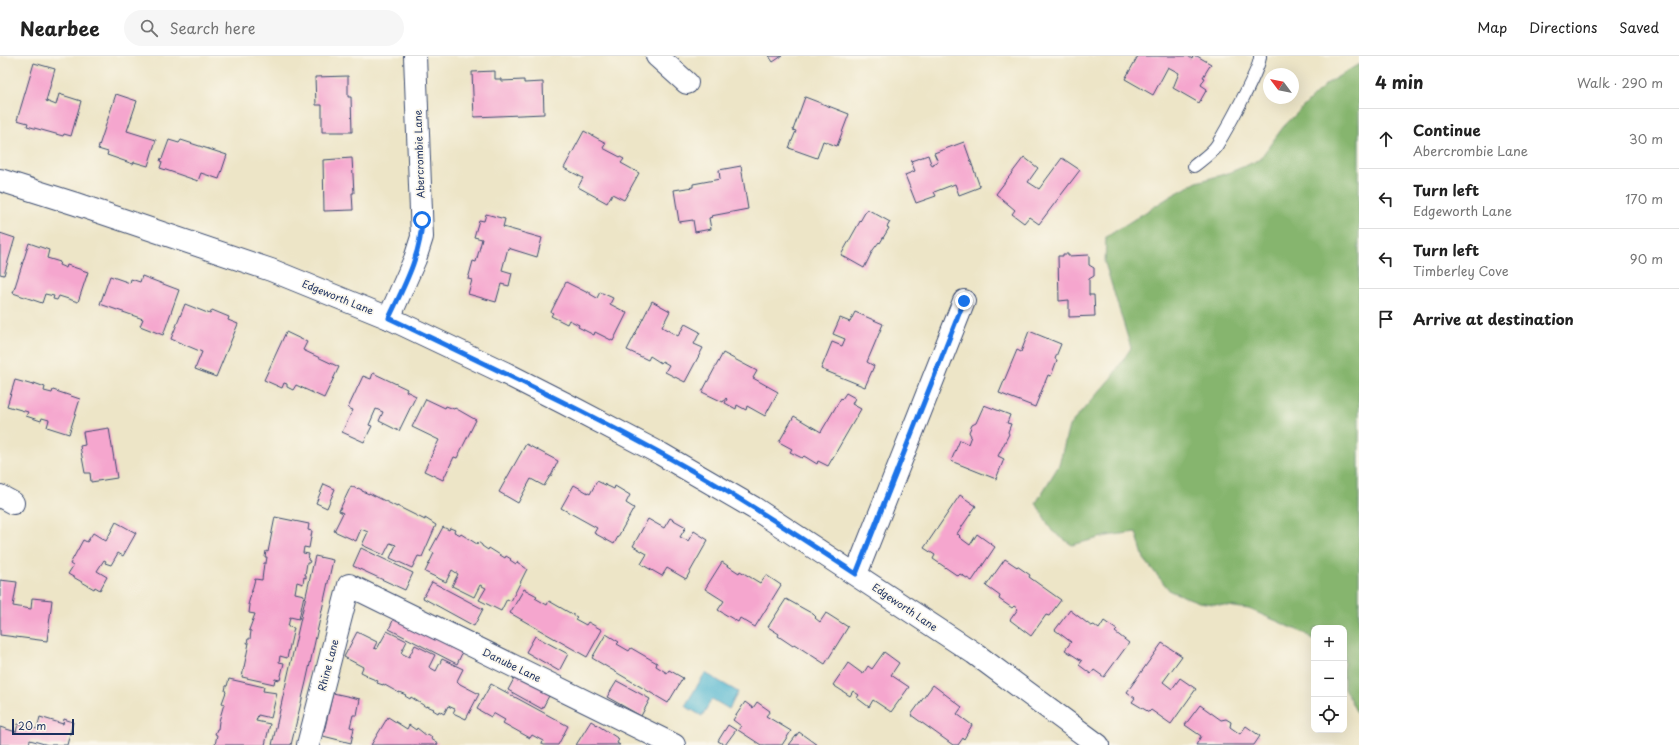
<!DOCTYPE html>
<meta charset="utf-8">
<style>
:root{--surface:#fff;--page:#f6f6f6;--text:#222;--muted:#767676;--line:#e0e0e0}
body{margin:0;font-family:"Playpen Sans",sans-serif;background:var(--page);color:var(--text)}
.controls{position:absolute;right:12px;bottom:12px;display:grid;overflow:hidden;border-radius:8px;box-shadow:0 4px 16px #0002}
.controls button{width:36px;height:36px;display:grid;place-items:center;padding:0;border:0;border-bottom:1px solid var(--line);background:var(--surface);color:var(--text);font:20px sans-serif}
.compass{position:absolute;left:1263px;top:12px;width:36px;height:36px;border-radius:50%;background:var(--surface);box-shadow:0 4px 16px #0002;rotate:302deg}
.scale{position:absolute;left:12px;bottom:10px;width:62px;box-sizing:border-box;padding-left:4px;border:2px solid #1b2f5e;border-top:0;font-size:11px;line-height:14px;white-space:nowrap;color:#1b2f5e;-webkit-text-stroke:3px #fbf7ec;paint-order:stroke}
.stop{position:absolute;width:12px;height:12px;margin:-9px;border:3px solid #1a73e8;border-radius:50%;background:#fff}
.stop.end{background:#1a73e8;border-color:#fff;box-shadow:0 1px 4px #0008}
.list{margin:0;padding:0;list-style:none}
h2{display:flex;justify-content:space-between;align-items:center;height:52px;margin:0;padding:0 16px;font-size:17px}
h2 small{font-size:13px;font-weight:400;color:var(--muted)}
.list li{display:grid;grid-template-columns:26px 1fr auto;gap:12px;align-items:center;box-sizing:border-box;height:60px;padding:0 16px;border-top:1px solid var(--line)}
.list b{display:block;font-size:15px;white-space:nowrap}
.list p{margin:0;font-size:13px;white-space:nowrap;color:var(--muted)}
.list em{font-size:13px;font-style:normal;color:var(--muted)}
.icon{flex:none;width:22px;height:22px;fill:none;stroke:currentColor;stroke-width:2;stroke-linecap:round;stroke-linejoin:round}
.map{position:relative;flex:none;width:1359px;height:689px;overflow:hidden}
header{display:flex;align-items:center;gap:24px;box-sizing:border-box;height:56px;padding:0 20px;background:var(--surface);border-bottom:1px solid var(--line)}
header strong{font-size:19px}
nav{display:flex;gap:22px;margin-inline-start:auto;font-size:14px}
.search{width:280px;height:36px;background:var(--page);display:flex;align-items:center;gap:10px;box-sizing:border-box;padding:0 14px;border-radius:22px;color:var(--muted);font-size:15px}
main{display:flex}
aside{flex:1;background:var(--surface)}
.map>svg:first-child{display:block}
.forest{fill:#86b56e;stroke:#507266}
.water{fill:#51b6cf;stroke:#367296}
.building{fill:#f5a6ce}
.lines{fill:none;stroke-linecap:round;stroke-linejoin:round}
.service-casing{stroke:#3a4a6e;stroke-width:14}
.minor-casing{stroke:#3a4a6e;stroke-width:24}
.service{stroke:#fff;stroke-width:12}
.minor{stroke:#fff;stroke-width:22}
.route{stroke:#1a73e8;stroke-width:5}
.labels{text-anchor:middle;stroke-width:3.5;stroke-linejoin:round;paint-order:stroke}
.street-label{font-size:10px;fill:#1b2f5e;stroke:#fbf7ec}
</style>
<header>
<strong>Nearbee</strong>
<div class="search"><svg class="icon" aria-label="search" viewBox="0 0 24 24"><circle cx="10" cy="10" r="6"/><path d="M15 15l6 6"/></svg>Search here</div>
<nav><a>Map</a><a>Directions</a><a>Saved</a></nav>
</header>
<main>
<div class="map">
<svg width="1359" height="689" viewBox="0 0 1359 689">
<rect width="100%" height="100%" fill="#fbf7ec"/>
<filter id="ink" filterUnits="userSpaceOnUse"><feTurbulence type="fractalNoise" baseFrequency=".025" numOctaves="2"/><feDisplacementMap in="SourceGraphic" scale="8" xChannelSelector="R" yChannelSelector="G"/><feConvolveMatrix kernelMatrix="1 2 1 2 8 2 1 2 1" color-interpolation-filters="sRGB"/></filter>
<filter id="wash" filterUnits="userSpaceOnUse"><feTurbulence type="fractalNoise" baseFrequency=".012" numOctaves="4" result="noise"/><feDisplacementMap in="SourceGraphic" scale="16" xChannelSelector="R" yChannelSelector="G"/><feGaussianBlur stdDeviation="0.9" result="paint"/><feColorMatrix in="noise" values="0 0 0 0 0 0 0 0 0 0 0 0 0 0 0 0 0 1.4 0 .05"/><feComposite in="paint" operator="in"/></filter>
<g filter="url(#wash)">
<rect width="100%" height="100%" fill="#ede5c7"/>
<polygon class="forest" points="1359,8 1359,661 1344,632 1344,572 1314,572 1314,585 1304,577 1249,553 1199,546 1170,535 1144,503 1136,476 1107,480 1072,489 1052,475 1036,447 1059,409 1069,370 1111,322 1131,292 1105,207 1106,181 1171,140 1197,126 1228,117 1259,104 1284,70 1326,28"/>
<polygon class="water" points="705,617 738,636 729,653 712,643 702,660 685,650"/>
<g id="blocks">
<g class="building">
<polygon points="769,0 782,0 773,6"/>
<polygon points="1138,0 1188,0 1192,3 1193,0 1197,0 1211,8 1203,21 1205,22 1201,29 1207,33 1199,47 1173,32 1179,17 1168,11 1153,39 1125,23"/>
<polygon points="34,7 55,13 46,45 56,49 59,38 81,45 71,80 64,78 63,80 27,70 28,67 17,64"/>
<polygon points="495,15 495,23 501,23 501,25 524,24 524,27 543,26 544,58 474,61 472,16"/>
<polygon points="348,20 348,41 351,41 352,76 322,76 322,49 316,49 315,21"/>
<polygon points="116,38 137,45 127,75 156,84 148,110 134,106 133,108 107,99 108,96 98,93"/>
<polygon points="805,41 849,58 837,90 823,85 817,102 789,92 796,75 793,74"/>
<polygon points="584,75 606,87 603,92 624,103 621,107 639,117 624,144 612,138 607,147 578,131 583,122 564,112"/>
<polygon points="169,84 179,87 181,84 227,99 219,123 201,117 198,125 160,112 162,106 160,105 161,102 162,103"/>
<polygon points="964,86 980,131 959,139 955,128 934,136 936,140 916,147 905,119 915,115 911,105 928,99 932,110 934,109 933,108 938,106 934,97"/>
<polygon points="1024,101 1038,112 1028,126 1039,133 1062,102 1080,114 1039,168 1029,161 1024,167 1012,158 1015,154 996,138"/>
<polygon points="352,102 354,137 352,137 353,154 324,155 323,104"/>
<polygon points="741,110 748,153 711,160 712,161 709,162 711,173 695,176 693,164 679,166 674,134 693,131 693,128 720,123 719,114"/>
<polygon points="867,153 890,166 887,171 889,172 880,187 879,186 873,194 864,212 841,199"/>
<polygon points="486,158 505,163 503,171 542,182 537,201 508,192 502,214 512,217 509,230 501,228 496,246 468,238 472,224 468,223 473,205 476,206 482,183 474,181 479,164 484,165"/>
<polygon points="0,177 15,182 4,219 0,218"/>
<polygon points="29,187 49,194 47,202 60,206 59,209 66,212 67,209 88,216 78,246 59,240 57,244 53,243 54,240 45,238 42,247 13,237"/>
<polygon points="1063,198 1068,198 1068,200 1089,199 1089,209 1094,212 1094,220 1089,223 1089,239 1094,239 1095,260 1069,261 1069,244 1059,245 1058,200 1063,200"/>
<polygon points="110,220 130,227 131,223 140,226 142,220 179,234 163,279 140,270 143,263 100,248"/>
<polygon points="566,226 588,237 588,235 590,236 590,238 597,242 600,236 613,242 610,248 627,257 613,285 595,276 594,279 578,271 579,269 569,264 567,268 551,260 553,257 551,256"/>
<polygon points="652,245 670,255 662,271 678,280 685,268 700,276 694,288 703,292 685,326 665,316 669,309 662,305 661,307 650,300 648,304 627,294"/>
<polygon points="185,248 210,258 212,254 229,261 228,264 238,268 216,321 195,313 202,296 171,283"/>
<polygon points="855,256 883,268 867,306 874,310 865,331 821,313 832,286 842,290 845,283 833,278 840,262 850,266"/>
<polygon points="1029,275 1061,288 1055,303 1057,304 1051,320 1048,319 1035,351 999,337 1017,294 1021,296"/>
<polygon points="286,276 307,286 303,294 339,311 324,342 296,329 293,334 287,331 287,328 284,327 282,332 264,324"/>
<polygon points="723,297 757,315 753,322 778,336 765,360 747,350 746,354 737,349 736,353 725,347 727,343 726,342 723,346 702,336"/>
<polygon points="373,317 407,333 406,335 416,340 399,375 379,365 383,356 376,353 369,369 372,370 364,386 342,376 353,354 348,352 363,320 371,323"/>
<polygon points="15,324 33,329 34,327 45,331 44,335 52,337 53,334 80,343 69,378 47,371 49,364 42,362 41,365 26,360 28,356 7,350"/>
<polygon points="846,337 855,342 852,348 861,353 828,410 818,405 817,408 804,400 802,402 790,396 792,393 779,386 794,360 821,376 841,342 842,343"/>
<polygon points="426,343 445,352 446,350 454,353 455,352 476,364 457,402 454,401 443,424 424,415 439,384 412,371"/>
<polygon points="984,349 1010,359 1007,367 1011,368 1008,376 1009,378 998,400 1004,403 996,423 951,405 960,384 968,388 971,380 969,376 972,369 976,367"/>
<polygon points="109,372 117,422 91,426 90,417 85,417 80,390 85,389 83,376"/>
<polygon points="526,388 558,405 551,420 550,420 544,430 531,423 518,447 499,436"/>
<polygon points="597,425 614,433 615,430 630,439 626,447 634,452 614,488 594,477 597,472 561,452 574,429 590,438"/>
<polygon points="324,428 335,433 327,452 316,447"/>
<polygon points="351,430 357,433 358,432 362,434 362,435 369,438 369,437 397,451 397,450 425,464 425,462 436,469 422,501 418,500 412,512 390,502 396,489 390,487 384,499 362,489 368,476 361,473 356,485 334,475 343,457 339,455"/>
<polygon points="960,439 976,450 956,479 958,478 960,480 959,481 970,489 977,478 995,491 972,525 960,518 958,520 933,503 935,499 924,492"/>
<polygon points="275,461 309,468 308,474 312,475 309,492 304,491 303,497 309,498 308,504 310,505 309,507 307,507 305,519 306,519 306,522 304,521 303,528 297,526 295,537 304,539 299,563 290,561 288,571 294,572 287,602 280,600 279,606 284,607 280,624 275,623 274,628 242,621 249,587 247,587 248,583 250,583 251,575 249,574 255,558 249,557 250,549 248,549 255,523 262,524 264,507 266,507 267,501 265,501 266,495 268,496"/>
<polygon points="670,462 686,471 680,481 688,485 694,475 708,484 686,523 667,512 662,520 641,508 647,498 633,490 648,463 664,472"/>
<polygon points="116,466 136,477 123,500 118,497 111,509 105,507 106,505 104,504 97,515 107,521 100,534 95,531 94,533 68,518 73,510 70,508 83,484 87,486 93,477 106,485"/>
<polygon points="443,471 449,474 450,472 455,474 454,476 461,479 461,478 477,488 478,486 482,489 482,490 488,494 489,492 505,502 506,500 511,503 510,504 516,508 517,506 527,513 511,545 507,543 501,555 479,544 486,532 480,529 474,541 452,530 458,518 452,514 446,526 425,516 434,497 430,495"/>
<polygon points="361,492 413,517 405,534 353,510"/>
<polygon points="315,500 333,504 306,626 291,689 272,689"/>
<polygon points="1005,503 1017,511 1017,510 1030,519 1029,521 1061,544 1049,560 1046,559 1031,580 1010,564 1018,553 1014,550 1012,552 999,543 1000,540 986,530"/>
<polygon points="722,506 739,517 740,515 760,527 766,519 781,529 755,571 740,562 738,566 718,554 724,545 705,533"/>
<polygon points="0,524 17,526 13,550 31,553 32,542 52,544 47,585 0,579"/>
<polygon points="432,526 483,553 474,570 423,542"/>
<polygon points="524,533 537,540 535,542 547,549 549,545 577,561 575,563 586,569 588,566 602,574 587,601 510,557"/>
<polygon points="786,543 813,558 816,561 815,562 820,566 826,557 848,571 825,608 794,588 793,590 778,580 779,578 768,571"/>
<polygon points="1070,554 1091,570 1094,569 1099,573 1104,565 1117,574 1115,576 1129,587 1104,621 1094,614 1091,618 1079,609 1082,605 1065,594 1071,586 1055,574"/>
<polygon points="397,556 465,591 457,608 389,573"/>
<polygon points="387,575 407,585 401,597 409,601 415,589 435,599 429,611 436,615 442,603 463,613 457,625 460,628 479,638 466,663 453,657 455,653 448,650 444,658 439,655 438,657 433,654 434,653 427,650 426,651 411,641 410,643 405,640 406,639 399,636 399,637 383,628 383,629 377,627 378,625 366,620 367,619 361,616 363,611 344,601 357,576 377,586 374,592 377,593"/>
<polygon points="606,578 619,586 617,588 629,595 631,592 657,607 656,610 667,617 669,614 683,622 668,647 592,602"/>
<polygon points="535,580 568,598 559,615 526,596"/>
<polygon points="1162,587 1182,600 1163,626 1172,633 1180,622 1196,633 1171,668 1151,654 1149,656 1132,646 1135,642 1127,636"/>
<polygon points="884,596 899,607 891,619 909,631 891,656 873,644 869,651 857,642 859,639 853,635 850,640 833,629 848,607 863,618 868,610 872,613"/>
<polygon points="517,617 551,636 542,653 508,634"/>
<polygon points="229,623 264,631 263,635 277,637 271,662 258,659 256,665 270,668 265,689 215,689 217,679 215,678 217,673 218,673 219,665 224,648 222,647 226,636 225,635 226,630 227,630"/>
<polygon points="617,625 650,643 641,660 607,641"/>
<polygon points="491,628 568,670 558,689 544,689 542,688 543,685 532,679 530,682 503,667 505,664 493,657 491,661 477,653"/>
<polygon points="933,629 962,651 957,658 972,669 964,683 963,682 958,689 953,689 911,659"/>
<polygon points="333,637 360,643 357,659 353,659 350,671 354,672 351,687 323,680"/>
<polygon points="745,646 753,652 757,646 770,655 766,660 791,675 782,689 761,689 738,674 741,670 733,664"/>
<polygon points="1200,649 1221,664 1226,663 1231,666 1230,671 1240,678 1246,670 1260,680 1254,689 1196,689 1201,680 1185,669"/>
<polygon points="40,661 63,668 64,663 73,666 67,689 48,689 30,684 29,689 0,689 0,671 16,676 18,668 37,673"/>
<polygon points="388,661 407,673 409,669 416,674 417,672 427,680 428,678 432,681 431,683 438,687 437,689 371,689"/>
<polygon points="591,665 619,683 617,687 620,689 576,689"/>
<polygon points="728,669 736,674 725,689 718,685"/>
<polygon points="799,676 817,689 789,689"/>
</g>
</g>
</g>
<g filter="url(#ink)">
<use href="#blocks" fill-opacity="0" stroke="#3a4a6e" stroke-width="1"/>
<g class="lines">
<defs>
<path id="service" d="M1194 110C1201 104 1212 97 1217 89 1225 76 1261 12 1260 0"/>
<g id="minor">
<polyline points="657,0 687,27"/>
<polyline points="0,124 76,148 271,214 389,262 507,318 564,347 661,398 754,452 974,597 1098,689"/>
<polyline points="389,262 415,203 422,181 415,0"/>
<polyline points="0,440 13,447"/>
<polyline points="856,518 964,245"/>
<polyline points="308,689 349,529 674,689"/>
</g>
</defs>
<use href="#service" class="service-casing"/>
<use href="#minor" class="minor-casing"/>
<use href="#service" class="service"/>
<use href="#minor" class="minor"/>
</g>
</g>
<g class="lines" filter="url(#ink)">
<path class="route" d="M422 164C421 199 404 230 389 262 496 313 605 364 708 424 758 453 807 486 856 518L964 245"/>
</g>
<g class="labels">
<g class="street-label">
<text transform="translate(419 98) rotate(-92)" y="4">Abercrombie Lane</text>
<text transform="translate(338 241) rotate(22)" y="4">Edgeworth Lane</text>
<text transform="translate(905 551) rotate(34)" y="4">Edgeworth Lane</text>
<text transform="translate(328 609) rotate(-75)" y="4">Rhine Lane</text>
<text transform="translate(512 609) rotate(26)" y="4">Danube Lane</text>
</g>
</g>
</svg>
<div class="controls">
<button>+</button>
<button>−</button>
<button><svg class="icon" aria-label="locate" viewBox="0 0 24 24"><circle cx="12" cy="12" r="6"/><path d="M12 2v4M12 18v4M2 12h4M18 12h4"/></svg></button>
</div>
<svg class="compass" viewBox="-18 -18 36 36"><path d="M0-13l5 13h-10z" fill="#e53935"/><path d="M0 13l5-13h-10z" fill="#767676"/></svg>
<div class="scale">20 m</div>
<div class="stop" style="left:422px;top:164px"></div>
<div class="stop end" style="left:964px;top:245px"></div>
</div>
<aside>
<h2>4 min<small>Walk · 290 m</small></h2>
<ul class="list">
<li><svg class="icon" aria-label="ahead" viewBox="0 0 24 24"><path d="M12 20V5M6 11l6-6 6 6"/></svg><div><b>Continue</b><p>Abercrombie Lane</p></div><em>30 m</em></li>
<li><svg class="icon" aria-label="left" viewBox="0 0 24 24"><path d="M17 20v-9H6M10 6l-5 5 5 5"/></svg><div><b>Turn left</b><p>Edgeworth Lane</p></div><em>170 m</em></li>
<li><svg class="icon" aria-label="left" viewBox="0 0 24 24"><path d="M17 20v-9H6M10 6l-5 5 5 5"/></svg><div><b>Turn left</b><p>Timberley Cove</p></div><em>90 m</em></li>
<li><svg class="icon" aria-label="arrive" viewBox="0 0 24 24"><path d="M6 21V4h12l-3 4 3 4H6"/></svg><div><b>Arrive at destination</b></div></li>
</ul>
</aside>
</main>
